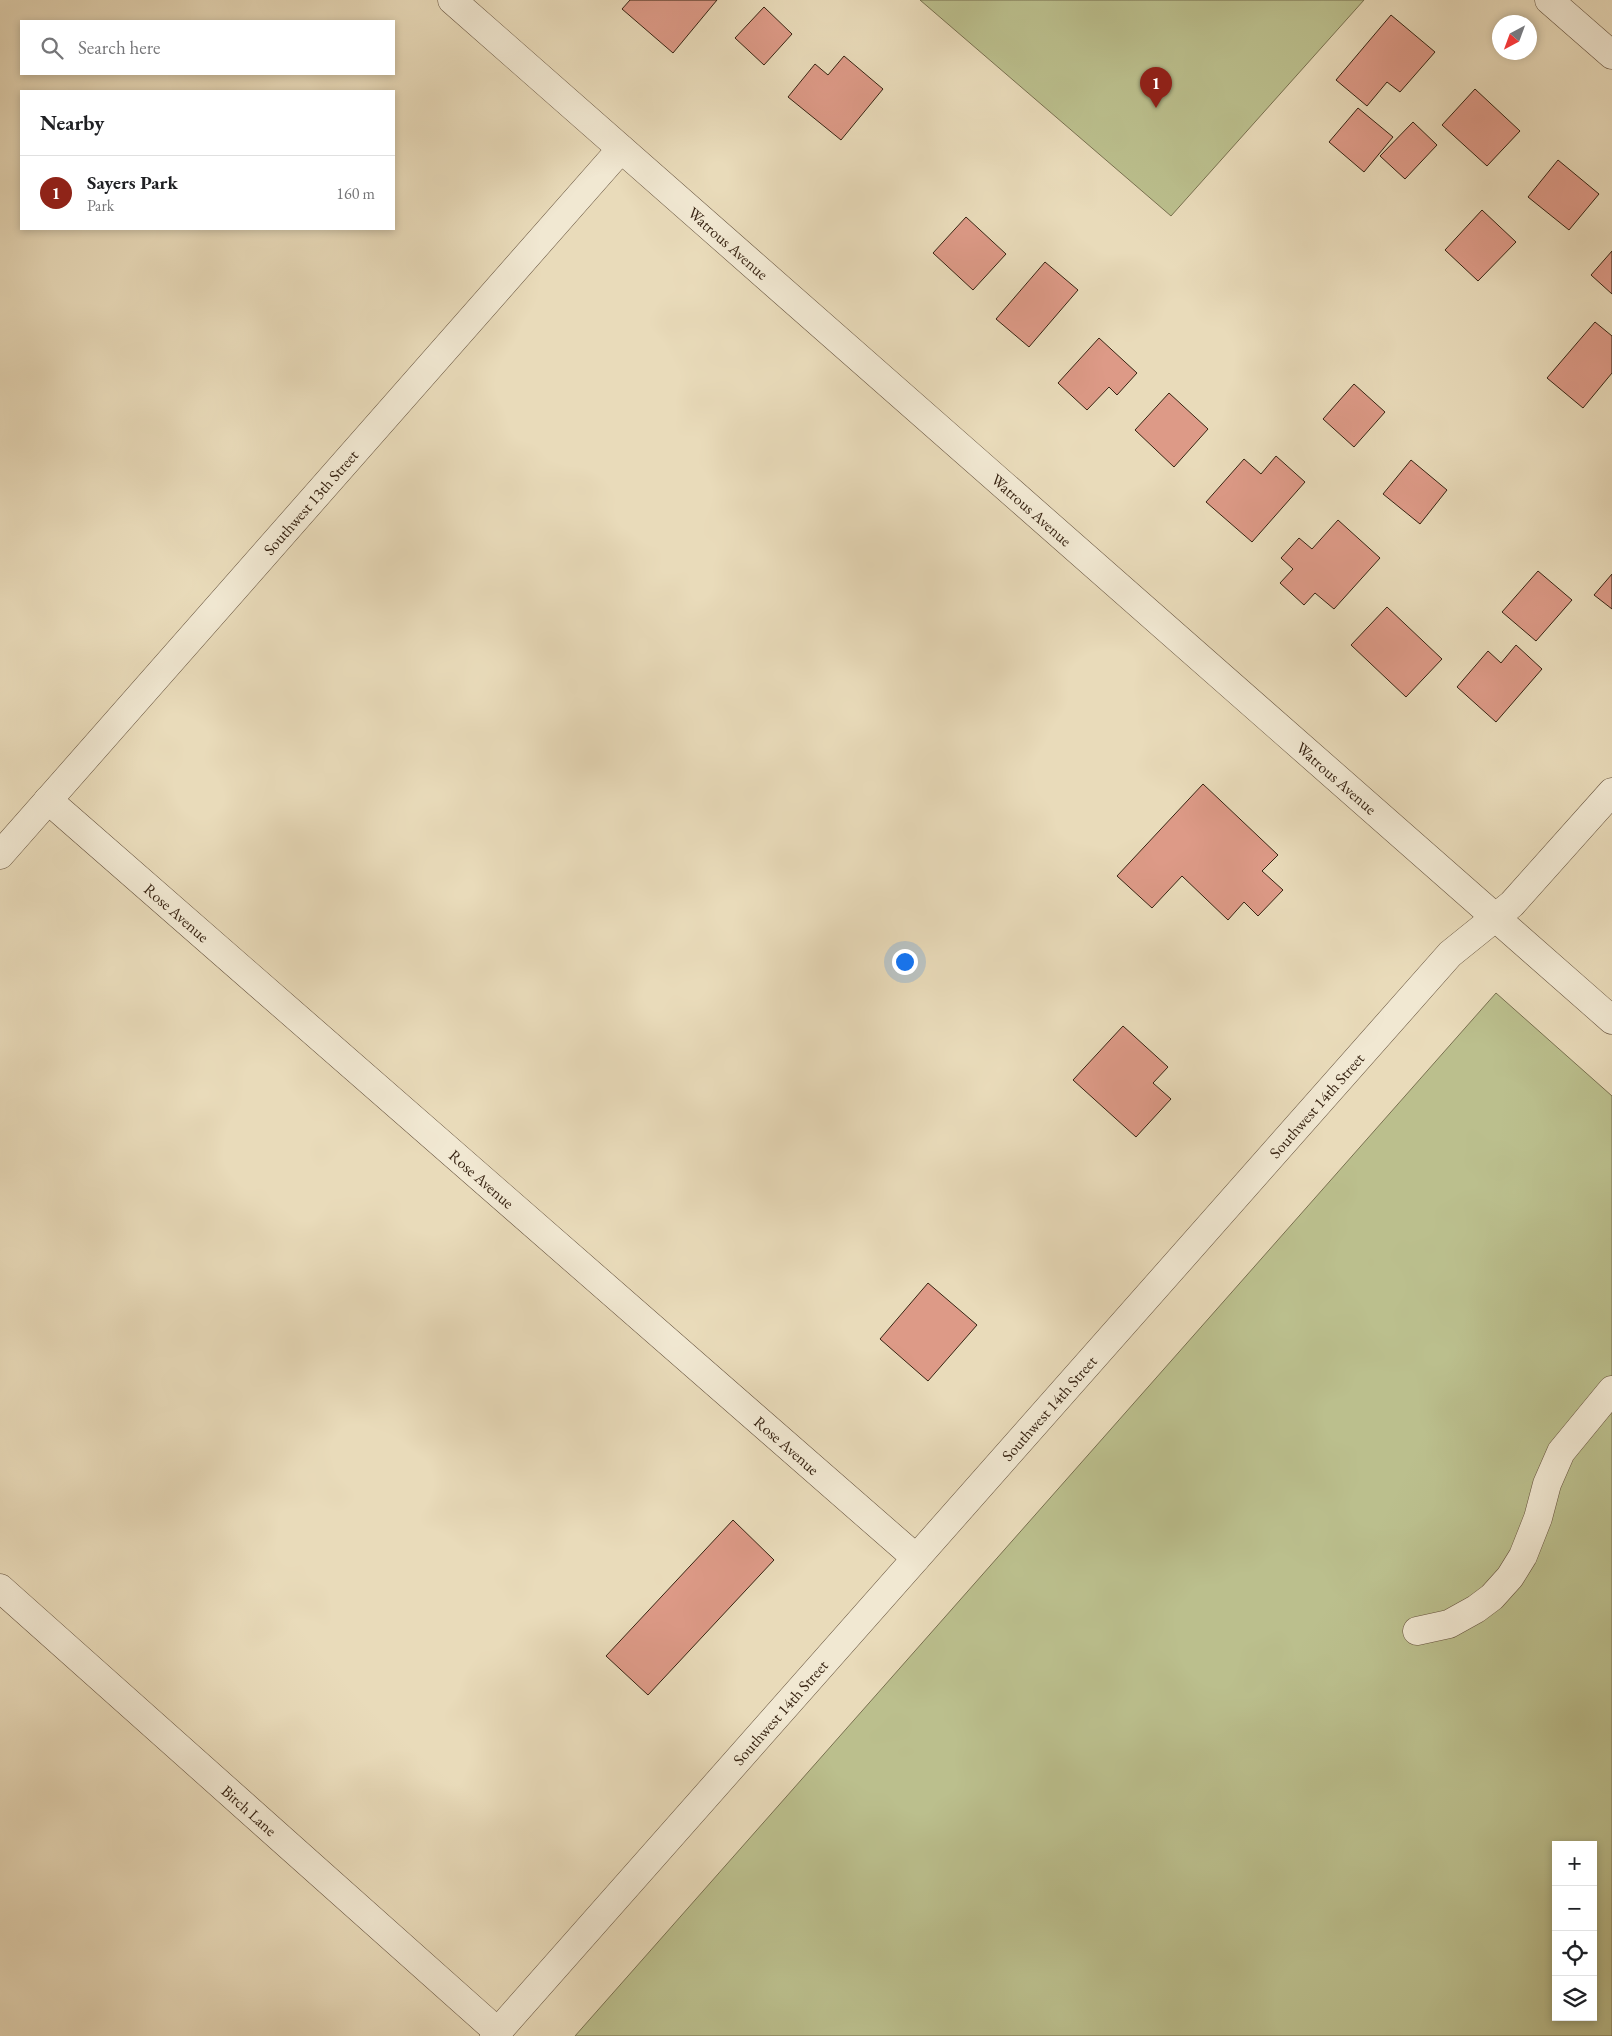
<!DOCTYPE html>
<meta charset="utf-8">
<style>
:root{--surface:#fff;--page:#f6f6f6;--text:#202124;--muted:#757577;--line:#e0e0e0;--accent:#8f2418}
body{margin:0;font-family:"EB Garamond",serif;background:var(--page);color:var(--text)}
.controls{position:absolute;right:15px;bottom:15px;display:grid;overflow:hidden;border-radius:0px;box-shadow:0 2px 8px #0003}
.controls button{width:45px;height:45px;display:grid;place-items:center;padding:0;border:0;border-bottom:1px solid var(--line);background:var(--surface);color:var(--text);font:25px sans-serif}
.compass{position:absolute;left:1492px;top:15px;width:45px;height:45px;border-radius:50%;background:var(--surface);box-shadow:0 2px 8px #0003;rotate:221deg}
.you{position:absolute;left:904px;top:961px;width:18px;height:18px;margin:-12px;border:4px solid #fff;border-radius:50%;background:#1a73e8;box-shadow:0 0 0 8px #1a73e833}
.badge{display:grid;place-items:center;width:32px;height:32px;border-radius:50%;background:var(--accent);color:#fff;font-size:16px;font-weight:700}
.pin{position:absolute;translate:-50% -41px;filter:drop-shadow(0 1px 2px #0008)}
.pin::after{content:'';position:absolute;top:26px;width:18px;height:15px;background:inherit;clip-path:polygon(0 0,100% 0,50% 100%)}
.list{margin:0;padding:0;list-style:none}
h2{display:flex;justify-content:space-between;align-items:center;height:65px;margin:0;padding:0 20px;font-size:21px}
h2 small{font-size:16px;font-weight:400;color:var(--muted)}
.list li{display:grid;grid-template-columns:32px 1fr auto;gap:15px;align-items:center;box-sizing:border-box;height:75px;padding:0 20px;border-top:1px solid var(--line)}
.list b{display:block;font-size:19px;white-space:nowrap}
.list p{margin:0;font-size:16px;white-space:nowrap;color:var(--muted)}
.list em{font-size:16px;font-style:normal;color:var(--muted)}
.icon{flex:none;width:28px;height:28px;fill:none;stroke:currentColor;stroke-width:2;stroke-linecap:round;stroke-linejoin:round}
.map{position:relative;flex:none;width:1612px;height:2036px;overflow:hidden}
.search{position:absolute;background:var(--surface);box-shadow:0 2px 8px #0003;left:20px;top:20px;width:375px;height:55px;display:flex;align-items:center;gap:12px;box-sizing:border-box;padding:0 18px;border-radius:0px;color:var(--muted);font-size:19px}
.panel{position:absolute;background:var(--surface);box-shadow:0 2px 8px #0003;left:20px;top:90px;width:375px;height:140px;border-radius:0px}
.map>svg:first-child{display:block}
.green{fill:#bbbf8d;stroke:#797150;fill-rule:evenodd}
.building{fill:#dd9a87;stroke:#372312}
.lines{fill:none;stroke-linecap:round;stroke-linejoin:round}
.minor-casing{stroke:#64513c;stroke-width:29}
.minor{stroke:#f1e8d2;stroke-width:28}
.labels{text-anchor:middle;stroke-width:4.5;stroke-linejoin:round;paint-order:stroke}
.street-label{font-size:16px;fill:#372312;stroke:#f1e8d2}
</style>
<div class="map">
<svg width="1612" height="2036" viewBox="0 0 1612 2036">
<rect width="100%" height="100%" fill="#e9dbba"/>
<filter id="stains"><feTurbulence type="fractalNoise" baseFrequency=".004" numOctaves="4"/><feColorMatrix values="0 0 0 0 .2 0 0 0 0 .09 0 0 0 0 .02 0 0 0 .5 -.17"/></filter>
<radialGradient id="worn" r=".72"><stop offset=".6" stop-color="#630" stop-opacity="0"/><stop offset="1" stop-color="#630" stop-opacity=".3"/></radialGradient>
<g class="green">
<polygon points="920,0 1364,0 1171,216"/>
<path d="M1496 993 1612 1096V2036H575ZM1556 1845H1593V2017H1556Z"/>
</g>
<g class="building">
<polygon points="630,0 717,0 673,53 622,9"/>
<polygon points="764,7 792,34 764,65 735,38"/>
<polygon points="1391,15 1435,52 1400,92 1387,82 1367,106 1336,80"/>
<polygon points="844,56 883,89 841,140 788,97 815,64 828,75"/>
<polygon points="1475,89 1520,131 1487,166 1442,125"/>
<polygon points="1358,108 1393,137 1364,172 1329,142"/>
<polygon points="1413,122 1437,145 1405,179 1380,156"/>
<polygon points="1558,160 1599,194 1569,230 1528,197"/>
<polygon points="1482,210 1516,242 1478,281 1445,250"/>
<polygon points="966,217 1006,254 973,290 933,253"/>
<polygon points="1612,251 1612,294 1591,275"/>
<polygon points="1045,262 1078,290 1029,347 996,319"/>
<polygon points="1595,322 1612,336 1612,373 1583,408 1547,378"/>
<polygon points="1099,338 1137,373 1117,395 1109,387 1087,410 1058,383"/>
<polygon points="1354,384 1385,412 1354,447 1323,419"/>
<polygon points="1169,393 1208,429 1174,467 1135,430"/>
<polygon points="1276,456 1305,482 1252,542 1206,502 1244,459 1261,474"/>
<polygon points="1411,460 1447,490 1420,524 1383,494"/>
<polygon points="1338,520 1380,558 1334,609 1315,593 1304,605 1280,583 1293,569 1281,558 1299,538 1312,549"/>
<polygon points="1538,571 1572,600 1536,641 1502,612"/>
<polygon points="1612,574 1612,609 1594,595"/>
<polygon points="1387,607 1442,659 1406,697 1351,645"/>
<polygon points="1516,645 1542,669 1496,722 1457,687 1488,651 1501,663"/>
<polygon points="1203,784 1278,855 1262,871 1283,890 1258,916 1244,902 1228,920 1182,876 1152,908 1117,876"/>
<polygon points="1123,1026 1168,1067 1153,1083 1171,1099 1136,1137 1073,1080"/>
<polygon points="928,1283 977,1325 928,1381 880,1339"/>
<polygon points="733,1520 774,1560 648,1695 606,1656"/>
</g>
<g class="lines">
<defs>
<g id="minor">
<path id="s1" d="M452 0 1612 1020"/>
<polyline points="1549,0 1612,55"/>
<path id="s2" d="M48 800 916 1558"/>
<path id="s3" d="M0 855 621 149"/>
<path id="s4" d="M0 1588 498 2032"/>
<polyline points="1417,1631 1449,1624 1476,1609 1492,1597 1510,1577 1523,1556 1538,1518 1547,1484 1561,1452 1612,1390"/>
<path id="s5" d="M494 2036 1450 954 1512 904 1612 792"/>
</g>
</defs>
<use href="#minor" class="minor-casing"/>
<use href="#minor" class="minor"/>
</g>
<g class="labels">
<g class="street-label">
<text dy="6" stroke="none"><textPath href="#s1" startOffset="368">Watrous Avenue</textPath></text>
<text dy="6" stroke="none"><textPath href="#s3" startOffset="470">Southwest 13th Street</textPath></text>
<text dy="6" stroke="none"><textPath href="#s1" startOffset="772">Watrous Avenue</textPath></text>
<text dy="6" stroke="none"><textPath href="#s1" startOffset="1178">Watrous Avenue</textPath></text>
<text dy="6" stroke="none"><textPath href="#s2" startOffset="171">Rose Avenue</textPath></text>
<text dy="6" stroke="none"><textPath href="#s5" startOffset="1242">Southwest 14th Street</textPath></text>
<text dy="6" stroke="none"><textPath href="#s2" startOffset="576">Rose Avenue</textPath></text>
<text dy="6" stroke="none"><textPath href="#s5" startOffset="838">Southwest 14th Street</textPath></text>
<text dy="6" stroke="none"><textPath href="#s2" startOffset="981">Rose Avenue</textPath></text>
<text dy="6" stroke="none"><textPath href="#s5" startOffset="432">Southwest 14th Street</textPath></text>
<text dy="6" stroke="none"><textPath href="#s4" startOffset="334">Birch Lane</textPath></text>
</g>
</g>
<rect width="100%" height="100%" filter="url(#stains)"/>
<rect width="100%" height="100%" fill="url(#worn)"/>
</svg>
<div class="controls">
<button>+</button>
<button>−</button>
<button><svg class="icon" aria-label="locate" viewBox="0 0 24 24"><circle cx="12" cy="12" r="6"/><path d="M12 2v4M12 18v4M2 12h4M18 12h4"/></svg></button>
<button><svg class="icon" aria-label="layers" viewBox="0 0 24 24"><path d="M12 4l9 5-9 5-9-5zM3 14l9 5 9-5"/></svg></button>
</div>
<svg class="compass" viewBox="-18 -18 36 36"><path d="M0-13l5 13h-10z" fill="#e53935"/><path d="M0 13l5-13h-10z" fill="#757577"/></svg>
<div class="you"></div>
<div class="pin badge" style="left:1156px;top:108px">1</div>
<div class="search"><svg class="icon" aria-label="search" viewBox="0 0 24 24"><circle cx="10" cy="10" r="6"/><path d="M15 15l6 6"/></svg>Search here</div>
<section class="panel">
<h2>Nearby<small></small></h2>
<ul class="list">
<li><span class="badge">1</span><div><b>Sayers Park</b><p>Park</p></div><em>160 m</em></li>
</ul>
</section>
</div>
